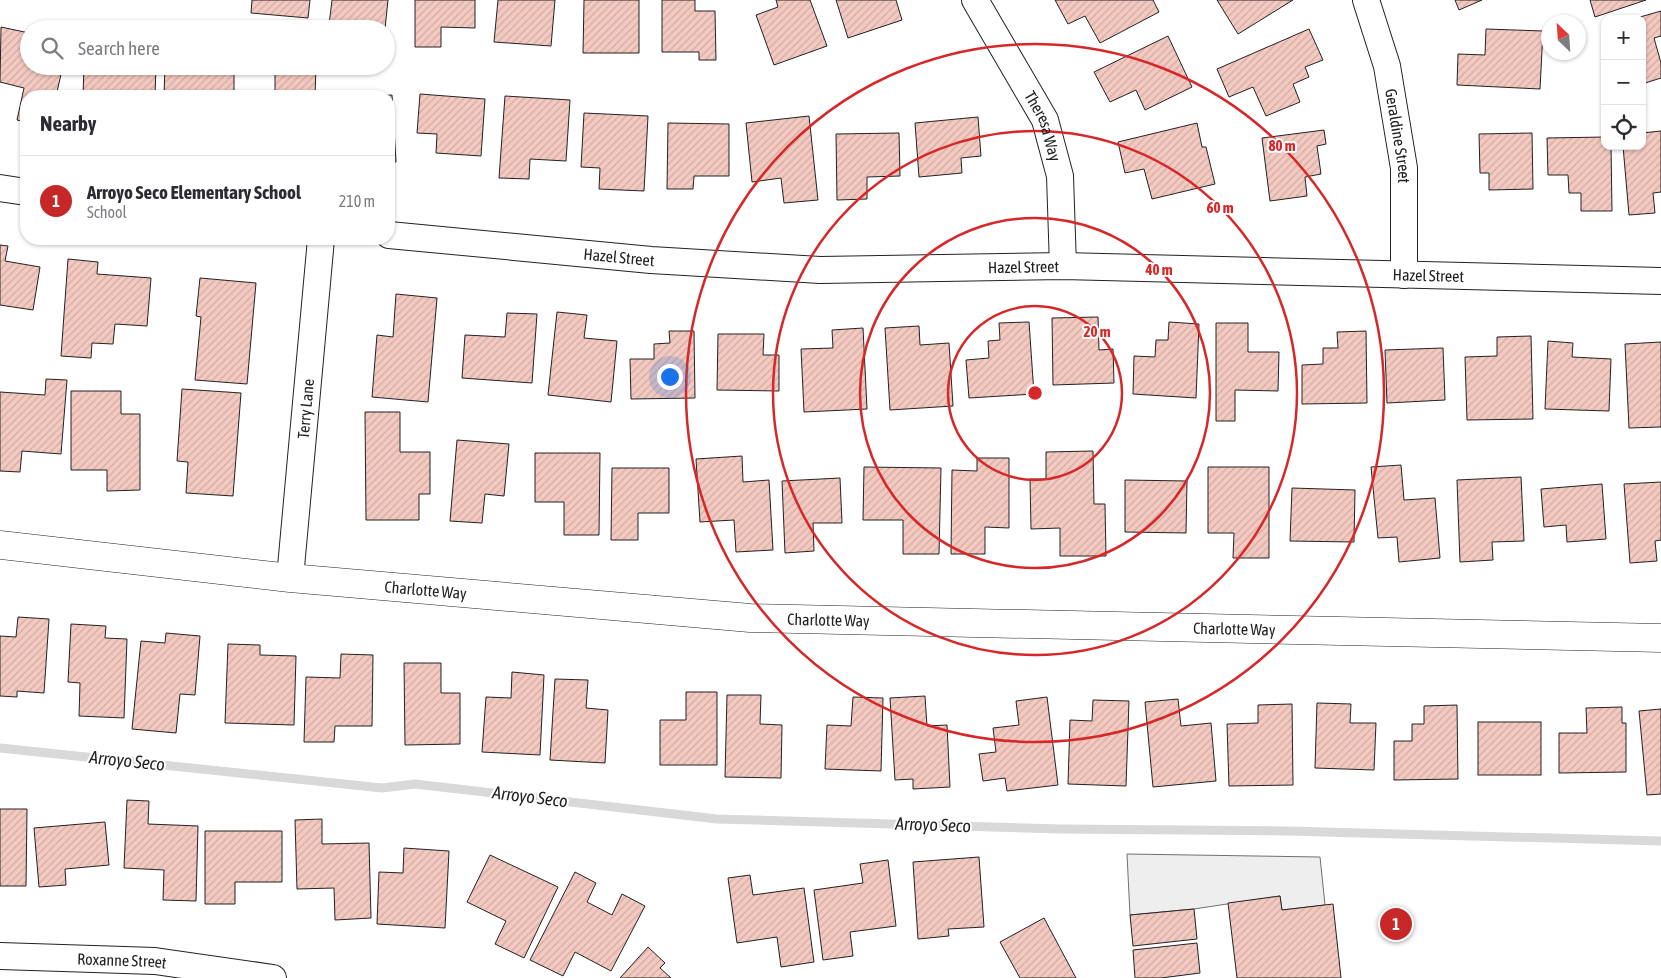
<!DOCTYPE html>
<meta charset="utf-8">
<style>
:root{--surface:#fff;--page:#f7f7f7;--text:#2b2b33;--muted:#7c7c81;--line:#e1e1e2;--accent:#c62828}
body{margin:0;font-family:"Asap Condensed",sans-serif;background:var(--page);color:var(--text)}
.controls{position:absolute;right:15px;top:15px;display:grid;overflow:hidden;border-radius:10px;box-shadow:0 1px 4px #0004}
.controls button{width:45px;height:45px;display:grid;place-items:center;padding:0;border:0;border-bottom:1px solid var(--line);background:var(--surface);color:var(--text);font:25px sans-serif}
.compass{position:absolute;left:1541px;top:15px;width:45px;height:45px;border-radius:50%;background:var(--surface);box-shadow:0 1px 4px #0004;rotate:335deg}
.you{position:absolute;left:669px;top:376px;width:18px;height:18px;margin:-12px;border:4px solid #fff;border-radius:50%;background:#1a73e8;box-shadow:0 0 0 8px #1a73e833}
.badge{display:grid;place-items:center;width:32px;height:32px;border-radius:50%;background:var(--accent);color:#fff;font-size:16px;font-weight:700}
.pin{position:absolute;translate:-50% -50%;border:2px solid #fff;box-shadow:0 1px 5px #0006}
.list{margin:0;padding:0;list-style:none}
h2{display:flex;justify-content:space-between;align-items:center;height:65px;margin:0;padding:0 20px;font-size:21px}
h2 small{font-size:16px;font-weight:400;color:var(--muted)}
.list li{display:grid;grid-template-columns:32px 1fr auto;gap:15px;align-items:center;box-sizing:border-box;height:90px;padding:0 20px;border-top:1px solid var(--line)}
.list b{display:block;font-size:19px;white-space:nowrap}
.list p{margin:0;font-size:16px;white-space:nowrap;color:var(--muted)}
.list em{font-size:16px;font-style:normal;color:var(--muted)}
.icon{flex:none;width:28px;height:28px;fill:none;stroke:currentColor;stroke-width:2;stroke-linecap:round;stroke-linejoin:round}
.map{position:relative;flex:none;width:1661px;height:978px;overflow:hidden}
.search{position:absolute;background:var(--surface);box-shadow:0 1px 4px #0004;left:20px;top:20px;width:375px;height:55px;display:flex;align-items:center;gap:12px;box-sizing:border-box;padding:0 18px;border-radius:28px;color:var(--muted);font-size:19px}
.panel{position:absolute;background:var(--surface);box-shadow:0 1px 4px #0004;left:20px;top:90px;width:375px;height:155px;border-radius:20px}
.map>svg:first-child{display:block}
.garden{fill:#eee;stroke:#6f6f6f}
.lines{fill:none;stroke-linecap:round;stroke-linejoin:round}
.stream{stroke:#d9d9d9;stroke-width:9}
.building{fill:url(#building-hatch);stroke:#222}
.street-casing{stroke:#222;stroke-width:28}
.secondary-casing{stroke:#222;stroke-width:29}
.street{stroke:#fff;stroke-width:26}
.secondary{stroke:#fff;stroke-width:28}
.ring{fill:none;stroke:#d62828;stroke-width:2.5}
.labels{text-anchor:middle;stroke-width:4;stroke-linejoin:round;paint-order:stroke}
.street-label{font-size:16px;fill:#222;stroke:#fff}
.water-label{font-size:18px;font-style:italic;fill:#222;stroke:#fff}
.centre{fill:#d62828;stroke:#fff;stroke-width:2.5}
.ring-label{font-size:15px;text-anchor:middle;font-weight:bold;fill:#d62828;stroke:#fff;stroke-width:4;stroke-linejoin:round;paint-order:stroke}
</style>
<div class="map">
<svg width="1661" height="978" viewBox="0 0 1661 978">
<defs>
<pattern id="building-hatch" width="6" height="6" patternUnits="userSpaceOnUse" patternTransform="scale(1.25)"><rect width="6" height="6" fill="#f3c9c0"/><path d="M-1 1l2-2M0 6l6-6M5 7l2-2" fill="none" stroke="#d0aca5"/></pattern>
</defs>
<rect width="100%" height="100%" fill="#fff"/>
<polygon class="garden" points="1127,854 1320,857 1325,905 1282,910 1280,896 1194,909 1130,915"/>
<g class="lines">
<polyline class="stream" points="0,748 382,788 415,784 717,819 1061,829 1288,831 1661,841"/>
</g>
<g class="building">
<polygon points="252,0 310,0 308,18 251,13"/>
<polygon points="332,0 388,0 385,29 365,29 329,25"/>
<polygon points="415,0 475,0 475,28 441,27 441,47 415,47"/>
<polygon points="498,0 555,0 551,46 494,42"/>
<polygon points="584,0 639,0 639,53 583,53"/>
<polygon points="662,0 695,0 695,11 715,11 716,60 699,60 699,52 662,52"/>
<polygon points="776,0 810,0 827,46 774,65 756,15 778,7"/>
<polygon points="836,0 896,0 902,20 848,38"/>
<polygon points="1055,0 1153,0 1159,12 1100,43 1085,16 1068,24"/>
<polygon points="1217,0 1293,0 1238,34"/>
<polygon points="1455,0 1482,0 1459,10"/>
<polygon points="1590,0 1646,0 1595,17"/>
<polygon points="1661,11 1661,36 1654,38 1661,63 1661,78 1642,84 1642,19 1633,19"/>
<polygon points="1,27 29,33 29,66 63,66 56,96 26,96 26,122 17,120 24,88 0,82"/>
<polygon points="1309,29 1323,60 1305,67 1309,77 1293,84 1300,102 1266,116 1253,87 1229,97 1217,69"/>
<polygon points="1486,29 1543,31 1540,89 1457,85 1458,54 1485,55"/>
<polygon points="1168,36 1192,87 1145,110 1136,90 1110,102 1094,72"/>
<polygon points="84,66 156,66 155,96 83,96"/>
<polygon points="165,66 234,66 234,96 164,96"/>
<polygon points="275,66 316,66 315,96 256,96 256,94 275,94"/>
<polygon points="420,94 485,99 481,156 436,153 437,134 417,133"/>
<polygon points="392,95 396,162 389,162 389,96 372,96"/>
<polygon points="505,96 570,100 566,161 530,159 529,179 499,178"/>
<polygon points="584,113 648,116 644,191 599,189 600,168 581,167"/>
<polygon points="809,116 818,200 784,203 781,178 752,182 746,123"/>
<polygon points="978,117 981,156 961,158 962,173 919,177 915,123"/>
<polygon points="668,123 729,124 729,176 694,176 693,189 667,189"/>
<polygon points="1197,123 1202,147 1206,147 1215,184 1152,199 1144,169 1125,173 1118,142"/>
<polygon points="1324,130 1326,144 1317,146 1321,174 1305,177 1307,196 1270,201 1262,138"/>
<polygon points="1661,131 1661,192 1653,193 1655,213 1629,215 1623,146 1642,146 1642,133"/>
<polygon points="899,133 900,176 867,177 867,199 837,200 836,134"/>
<polygon points="1532,133 1533,189 1489,190 1489,173 1480,173 1479,134"/>
<polygon points="1605,137 1605,146 1611,146 1612,211 1581,211 1581,193 1569,193 1568,175 1548,175 1547,138"/>
<polygon points="0,245 8,246 5,261 40,267 33,310 0,305"/>
<polygon points="68,259 98,262 97,274 151,278 147,326 115,324 113,344 92,343 91,358 61,356"/>
<polygon points="200,278 256,283 247,384 195,380 201,317 196,316"/>
<polygon points="396,294 437,298 428,402 372,397 377,335 393,337"/>
<polygon points="557,312 587,315 584,338 617,341 611,402 548,395"/>
<polygon points="507,313 537,314 532,383 462,378 465,335 505,337"/>
<polygon points="1098,317 1099,350 1113,349 1114,383 1053,385 1052,318"/>
<polygon points="1029,322 1034,394 969,398 966,360 989,358 988,341 1000,340 999,323"/>
<polygon points="1169,322 1199,324 1196,398 1133,394 1134,356 1155,357 1156,340 1168,340"/>
<polygon points="1216,323 1248,323 1248,352 1279,352 1278,391 1235,390 1235,421 1216,421"/>
<polygon points="919,326 920,345 949,343 953,406 890,410 885,328"/>
<polygon points="863,328 867,409 804,412 801,349 833,348 832,330"/>
<polygon points="669,331 694,331 695,398 631,399 630,359 654,359 654,344 670,343"/>
<polygon points="1366,331 1367,403 1302,404 1302,365 1323,364 1323,348 1338,348 1337,332"/>
<polygon points="718,334 764,334 763,355 779,355 779,391 717,390"/>
<polygon points="1531,336 1533,419 1467,420 1465,357 1497,356 1497,337"/>
<polygon points="1548,341 1573,343 1572,357 1611,359 1609,411 1545,409"/>
<polygon points="1661,342 1661,427 1629,428 1625,344"/>
<polygon points="1443,348 1445,400 1387,403 1385,350"/>
<polygon points="46,379 67,380 61,454 22,451 20,472 0,471 0,392 45,395"/>
<polygon points="182,389 241,393 233,496 186,493 188,462 177,461"/>
<polygon points="71,391 121,391 121,414 140,414 140,490 107,491 107,470 71,470"/>
<polygon points="365,412 400,412 400,452 430,452 430,494 419,494 419,520 366,520"/>
<polygon points="457,440 509,444 504,496 485,494 482,523 450,521"/>
<polygon points="1093,451 1094,504 1105,504 1106,556 1060,556 1060,528 1031,529 1030,479 1046,479 1046,452"/>
<polygon points="535,453 600,453 599,535 564,535 564,502 535,502"/>
<polygon points="742,456 743,482 769,480 773,550 736,552 734,520 700,522 696,459"/>
<polygon points="977,458 1009,458 1009,528 985,527 985,554 951,554 952,470 977,471"/>
<polygon points="1401,465 1404,500 1435,498 1440,558 1399,562 1397,537 1378,538 1371,467"/>
<polygon points="864,467 941,468 939,554 903,554 903,520 863,520"/>
<polygon points="1208,467 1269,467 1269,558 1233,558 1234,533 1208,533"/>
<polygon points="612,468 669,468 669,513 638,513 638,540 611,540"/>
<polygon points="1521,477 1524,541 1492,542 1493,560 1460,562 1457,480"/>
<polygon points="840,478 842,523 813,523 814,551 785,553 782,481"/>
<polygon points="1125,480 1187,481 1186,533 1125,532"/>
<polygon points="1661,482 1661,540 1655,541 1657,561 1630,563 1624,484"/>
<polygon points="1602,484 1606,539 1567,542 1566,525 1544,527 1541,489"/>
<polygon points="1292,488 1355,490 1354,542 1290,541"/>
<polygon points="18,617 49,619 44,693 17,691 17,697 0,696 0,636 16,637"/>
<polygon points="71,624 106,626 105,638 127,639 124,718 79,716 80,683 68,682"/>
<polygon points="166,633 200,636 195,695 180,694 176,733 132,729 141,641 165,643"/>
<polygon points="228,644 260,645 260,655 296,656 294,725 225,723"/>
<polygon points="341,654 373,655 372,726 335,726 334,742 304,742 306,677 340,678"/>
<polygon points="404,663 441,663 441,693 460,693 460,744 405,745"/>
<polygon points="512,672 544,675 540,755 482,752 486,697 511,698"/>
<polygon points="555,679 588,680 586,708 608,710 605,763 550,760"/>
<polygon points="686,692 717,692 717,765 660,765 660,720 686,720"/>
<polygon points="727,695 761,695 760,724 782,725 781,778 725,777"/>
<polygon points="925,696 927,726 947,725 950,787 913,789 913,779 895,780 890,698"/>
<polygon points="853,697 883,698 881,771 825,769 827,725 851,726"/>
<polygon points="1047,697 1058,785 1007,791 1005,778 983,781 979,754 996,752 993,728 1019,725 1016,701"/>
<polygon points="1178,699 1181,726 1211,723 1216,781 1153,787 1145,702"/>
<polygon points="1093,700 1129,701 1126,786 1068,784 1070,720 1092,721"/>
<polygon points="1317,703 1351,704 1350,723 1376,723 1374,770 1315,768"/>
<polygon points="1292,704 1293,785 1229,786 1227,724 1258,723 1258,705"/>
<polygon points="1457,705 1458,779 1394,780 1394,741 1412,741 1412,724 1424,724 1424,706"/>
<polygon points="1622,707 1622,723 1626,723 1626,772 1559,773 1559,733 1587,733 1586,708"/>
<polygon points="1661,709 1661,794 1647,795 1639,711"/>
<rect x="1478" y="722" width="63" height="53"/>
<polygon points="127,800 149,801 148,824 198,826 196,901 163,900 164,870 124,868"/>
<polygon points="0,809 27,809 26,886 0,886"/>
<polygon points="322,819 322,844 369,843 371,918 335,920 334,888 297,889 295,820"/>
<polygon points="105,822 109,865 65,869 66,885 39,887 34,828"/>
<polygon points="205,831 282,831 282,882 235,882 235,904 205,904"/>
<polygon points="404,848 449,851 445,928 377,924 379,872 403,873"/>
<polygon points="490,855 558,887 524,958 495,944 506,921 467,902"/>
<polygon points="979,857 984,927 948,929 949,936 918,939 913,862"/>
<polygon points="888,860 896,926 850,932 853,956 823,960 814,890 863,883 860,864"/>
<polygon points="575,872 596,883 587,902 612,915 622,894 645,906 611,971 575,952 563,976 530,960"/>
<polygon points="750,875 753,895 804,888 814,962 781,967 777,937 737,943 728,878"/>
<polygon points="1280,896 1282,910 1333,904 1341,978 1237,978 1228,903"/>
<polygon points="1194,909 1197,939 1133,946 1130,915"/>
<polygon points="1044,918 1076,978 1020,978 1000,942"/>
<polygon points="1197,943 1200,973 1161,978 1135,978 1133,950"/>
<polygon points="648,947 665,963 660,968 671,978 620,978"/>
</g>
<g class="lines">
<defs>
<g id="street">
<path id="s1" d="M975 0 1045 120 1060 176 1063 266"/>
<path id="s2" d="M1366 0 1387 66 1404 168V275"/>
<polyline points="0,188 26,192"/>
<path id="s3" d="M389 235 651 260 820 270 1063 266 1661 281"/>
<path id="s4" d="M290 578 321 239"/>
<path id="s5" d="M0 956 155 961 273 978"/>
</g>
<g id="secondary">
<path id="s6" d="M0 545 290 578 750 618 1661 638"/>
</g>
</defs>
<use href="#street" class="street-casing"/>
<use href="#secondary" class="secondary-casing"/>
<use href="#street" class="street"/>
<use href="#secondary" class="secondary"/>
</g>
<g class="ring">
<circle cx="1035" cy="393" r="87"/>
<circle cx="1035" cy="393" r="175"/>
<circle cx="1035" cy="393" r="262"/>
<circle cx="1035" cy="393" r="349"/>
</g>
<g class="labels">
<g class="street-label">
<text dy="6" stroke="none"><textPath href="#s1" startOffset="144">Theresa Way</textPath></text>
<text dy="6" stroke="none"><textPath href="#s2" startOffset="140">Geraldine Street</textPath></text>
<text dy="6" stroke="none"><textPath href="#s3" startOffset="231">Hazel Street</textPath></text>
<text dy="6" stroke="none"><textPath href="#s3" startOffset="636">Hazel Street</textPath></text>
<text dy="6" stroke="none"><textPath href="#s3" startOffset="1041">Hazel Street</textPath></text>
<text dy="6" stroke="none"><textPath href="#s4" startOffset="170">Terry Lane</textPath></text>
<text dy="6" stroke="none"><textPath href="#s6" startOffset="428">Charlotte Way</textPath></text>
<text dy="6" stroke="none"><textPath href="#s6" startOffset="832">Charlotte Way</textPath></text>
<text dy="6" stroke="none"><textPath href="#s6" startOffset="1238">Charlotte Way</textPath></text>
<text dy="6" stroke="none"><textPath href="#s5" startOffset="122">Roxanne Street</textPath></text>
</g>
<g class="water-label">
<text transform="translate(127 761) rotate(6)" y="6">Arroyo Seco</text>
<text transform="translate(530 797) rotate(7)" y="6">Arroyo Seco</text>
<text transform="translate(933 825) rotate(2)" y="6">Arroyo Seco</text>
</g>
</g>
<circle cx="1035" cy="393" r="8" class="centre"/>
<g class="ring-label">
<text x="1282" y="151">80 m</text>
<text x="1220" y="213">60 m</text>
<text x="1159" y="275">40 m</text>
<text x="1097" y="337">20 m</text>
</g>
</svg>
<div class="controls">
<button>+</button>
<button>−</button>
<button><svg class="icon" aria-label="locate" viewBox="0 0 24 24"><circle cx="12" cy="12" r="6"/><path d="M12 2v4M12 18v4M2 12h4M18 12h4"/></svg></button>
</div>
<svg class="compass" viewBox="-18 -18 36 36"><path d="M0-13l5 13h-10z" fill="#e53935"/><path d="M0 13l5-13h-10z" fill="#7c7c81"/></svg>
<div class="you"></div>
<div class="pin badge" style="left:1396px;top:924px">1</div>
<div class="search"><svg class="icon" aria-label="search" viewBox="0 0 24 24"><circle cx="10" cy="10" r="6"/><path d="M15 15l6 6"/></svg>Search here</div>
<section class="panel">
<h2>Nearby<small></small></h2>
<ul class="list">
<li><span class="badge">1</span><div><b>Arroyo Seco Elementary School</b><p>School</p></div><em>210 m</em></li>
</ul>
</section>
</div>
